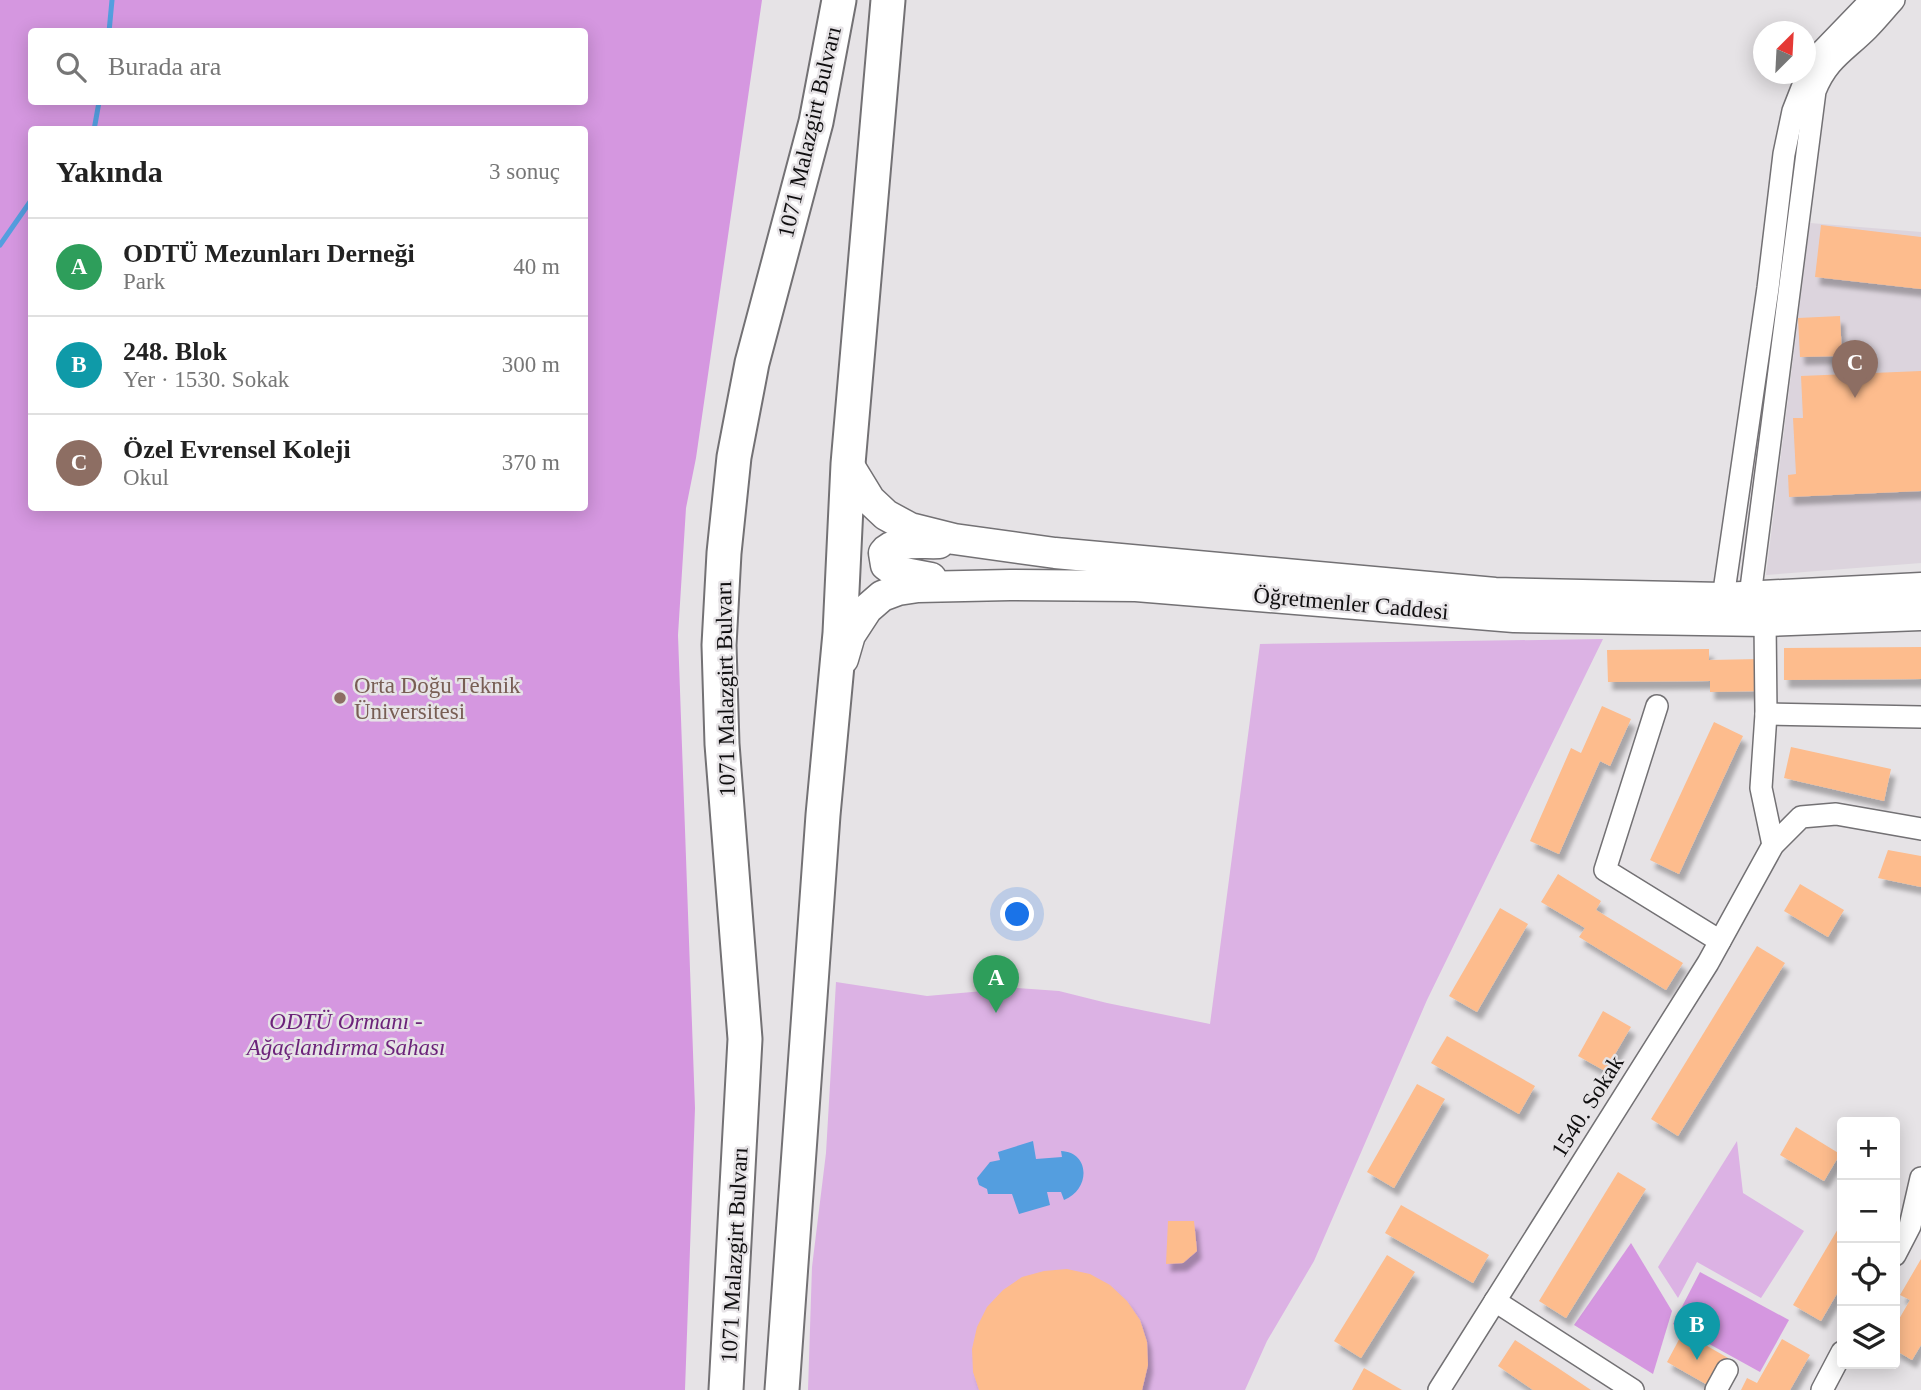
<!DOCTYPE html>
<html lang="tr">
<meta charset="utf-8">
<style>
:root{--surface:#fff;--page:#f2f2f2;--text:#222;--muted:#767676;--line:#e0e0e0;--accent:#0b8043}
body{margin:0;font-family:Georgia,serif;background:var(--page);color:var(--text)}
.controls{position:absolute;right:21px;bottom:21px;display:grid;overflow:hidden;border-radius:7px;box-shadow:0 4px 18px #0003}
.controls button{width:63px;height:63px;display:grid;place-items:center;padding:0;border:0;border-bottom:2px solid var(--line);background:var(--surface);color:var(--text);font:35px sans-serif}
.compass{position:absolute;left:1753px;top:21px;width:63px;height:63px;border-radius:50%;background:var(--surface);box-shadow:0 4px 18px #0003;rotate:24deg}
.you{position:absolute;left:1018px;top:915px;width:24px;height:24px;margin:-18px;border:5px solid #fff;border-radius:50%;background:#1a73e8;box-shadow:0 0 0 10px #1a73e833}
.badge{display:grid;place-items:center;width:46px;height:46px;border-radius:50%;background:var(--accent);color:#fff;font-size:23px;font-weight:700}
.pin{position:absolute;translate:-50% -58px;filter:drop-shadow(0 2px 4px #0008)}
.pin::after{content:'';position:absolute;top:37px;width:24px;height:21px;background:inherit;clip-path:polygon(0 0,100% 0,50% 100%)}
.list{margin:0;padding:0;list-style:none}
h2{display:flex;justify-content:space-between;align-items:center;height:91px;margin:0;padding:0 28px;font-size:30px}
h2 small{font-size:23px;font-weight:400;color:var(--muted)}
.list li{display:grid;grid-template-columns:46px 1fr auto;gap:21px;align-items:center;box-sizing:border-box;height:98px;padding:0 28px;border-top:2px solid var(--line)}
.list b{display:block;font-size:26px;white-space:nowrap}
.list p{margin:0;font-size:23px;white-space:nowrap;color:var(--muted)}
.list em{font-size:23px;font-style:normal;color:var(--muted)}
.icon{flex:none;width:38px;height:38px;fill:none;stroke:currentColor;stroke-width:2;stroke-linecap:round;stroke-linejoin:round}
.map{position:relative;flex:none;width:1921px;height:1390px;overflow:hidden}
.search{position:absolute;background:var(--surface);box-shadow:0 4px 18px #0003;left:28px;top:28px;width:560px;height:77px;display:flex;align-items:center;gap:18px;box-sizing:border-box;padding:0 24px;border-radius:7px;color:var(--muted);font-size:26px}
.panel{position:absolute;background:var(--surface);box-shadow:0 4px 18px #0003;left:28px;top:126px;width:560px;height:385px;border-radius:7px}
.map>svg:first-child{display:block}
.built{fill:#dcd4dd}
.green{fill:#dcb2e4}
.forest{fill:#d597e0;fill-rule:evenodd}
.water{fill:#549edf}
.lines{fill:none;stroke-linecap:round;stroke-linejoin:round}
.stream{stroke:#549edf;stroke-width:5}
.building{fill:#fdbc8d;filter:url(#shadow)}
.street-casing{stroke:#737174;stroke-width:24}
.secondary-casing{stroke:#737174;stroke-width:33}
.primary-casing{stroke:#737174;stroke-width:37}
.street{stroke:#fff;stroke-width:21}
.secondary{stroke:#fff;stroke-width:30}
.primary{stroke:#fff;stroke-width:33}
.education-dot{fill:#8d6e63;stroke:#e6e3e6;stroke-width:2.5}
.labels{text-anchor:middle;stroke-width:5;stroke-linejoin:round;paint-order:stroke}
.street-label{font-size:23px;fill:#0f0e0f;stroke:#e6e3e6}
.education-label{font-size:23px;fill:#785e54;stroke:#e6e3e6;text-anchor:start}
.park-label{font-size:23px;font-style:italic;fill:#6c237a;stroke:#e6e3e6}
</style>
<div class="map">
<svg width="1921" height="1390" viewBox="0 0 1921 1390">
<defs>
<filter id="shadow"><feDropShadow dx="4.5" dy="8" stdDeviation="2" flood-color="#0004"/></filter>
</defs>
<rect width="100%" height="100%" fill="#e6e3e6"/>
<polygon class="built" points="1810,223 1921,232 1921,563 1766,575"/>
<g class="green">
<polygon points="1603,639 1427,1000 1314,1261 1267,1341 1245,1390 808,1390 812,1267 826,1153 836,982 927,996 1017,988 1059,991 1107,1003 1210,1024 1260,644"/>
<polygon points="1737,1141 1743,1193 1804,1231 1761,1298 1697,1262 1678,1298 1658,1267"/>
</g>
<g class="forest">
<path d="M0 0H762L696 458 686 508 678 635 695 1108 685 1390H0ZM32 32H584V102H32ZM32 130H584V508H32Z"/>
<polygon points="1631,1243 1672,1311 1653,1374 1574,1325"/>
<polygon points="1700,1272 1789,1320 1760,1372 1673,1324"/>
</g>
<path class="water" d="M1033 1141 1036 1159 1062 1157 1061 1151C1090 1152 1091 1189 1064 1200L1061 1192H1047L1050 1205 1019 1214 1012 1194H988L987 1189 979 1185 977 1178 990 1162 1000 1160 998 1152Z"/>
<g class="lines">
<g class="stream">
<polyline points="109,32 112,0"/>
<polyline points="94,130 99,102"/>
<polyline points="0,245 32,199"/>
</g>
</g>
<g class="building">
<polygon points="1821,225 1921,237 1921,289 1815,277"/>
<polygon points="1840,316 1842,356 1800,357 1798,318"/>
<polygon points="1921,371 1921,491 1789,497 1788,475 1796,474 1793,418 1803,418 1801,376"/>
<polygon points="1921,647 1921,679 1784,680 1784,648"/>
<polygon points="1709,649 1709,660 1760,659 1761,691 1710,692 1710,681 1608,682 1607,650"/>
<polygon points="1602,706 1631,719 1610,766 1600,761 1559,854 1530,841 1571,748 1581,753"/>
<polygon points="1714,722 1743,736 1679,874 1650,860"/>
<polygon points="1791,747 1891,769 1884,801 1784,778"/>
<polygon points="1888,850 1921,856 1921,887 1878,878"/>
<polygon points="1558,874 1601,901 1596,910 1683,963 1666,990 1579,937 1585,928 1541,902"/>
<polygon points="1800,884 1844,910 1828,937 1784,911"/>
<polygon points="1500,908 1528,924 1477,1012 1449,996"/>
<polygon points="1757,946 1785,963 1678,1136 1651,1119"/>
<polygon points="1603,1011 1631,1027 1605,1071 1578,1056"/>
<polygon points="1447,1036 1535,1086 1519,1114 1431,1063"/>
<polygon points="1417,1084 1445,1099 1394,1188 1367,1172"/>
<polygon points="1796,1127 1840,1154 1824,1181 1780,1155"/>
<polygon points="1618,1172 1646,1189 1566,1318 1539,1301"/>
<polygon points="1401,1205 1489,1255 1473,1283 1385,1233"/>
<polygon points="1168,1221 1194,1221 1197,1251 1183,1263 1166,1264"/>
<polygon points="1842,1222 1842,1285 1821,1321 1793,1305"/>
<polygon points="1387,1255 1415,1272 1361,1358 1334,1341"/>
<polygon points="1921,1259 1921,1345 1912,1360 1895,1350 1895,1326 1910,1300 1900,1295"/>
<polygon points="1067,1269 1090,1274 1110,1285 1127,1301 1140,1320 1147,1342 1148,1365 1142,1390 979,1390 973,1372 972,1349 977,1327 987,1307 1003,1290 1022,1277 1044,1271"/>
<polygon points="1683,1332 1728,1358 1713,1388 1667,1362"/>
<polygon points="1782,1339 1810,1355 1790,1390 1741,1390 1747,1378 1757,1383"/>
<polygon points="1515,1340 1558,1368 1591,1390 1533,1390 1498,1366"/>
<polygon points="1364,1368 1402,1390 1352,1390"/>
</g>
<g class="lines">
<defs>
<g id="street">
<path d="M1750 596 1815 91C1828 59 1845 52 1868 29 1877 20 1885 10 1894 0"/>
<polyline points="1723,598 1768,288 1784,154 1793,111 1813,60 1871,0"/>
<polyline points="1765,621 1766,714 1761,788 1773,845"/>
<polyline points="1657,706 1605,870 1720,941"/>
<polyline points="1766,714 1921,717"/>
<polyline points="1895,1255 1910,1226 1921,1178"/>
<polyline points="1495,1301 1633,1390"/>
<polyline points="1439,1390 1708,963 1773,845 1801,817 1836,814 1921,829"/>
<polyline points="1716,1390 1727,1370"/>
<polyline points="1822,1390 1842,1352"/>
</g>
<g id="secondary">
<polyline points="848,464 870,500 886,515 910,528 954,539 1055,553 1495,593 1723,598 1921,588"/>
<path d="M931 578 894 571 886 565 884 553C894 539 923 544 939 543"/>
<polyline points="843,659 850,635 867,609 882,596 898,590 918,587 1010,585 1136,586 1514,617 1765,621 1921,615"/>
</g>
<g id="primary">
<polyline points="726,1390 745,1039 722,744 719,645 724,553 734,457 752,363 816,122 839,0"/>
<polyline points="782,1390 823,815 840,633 848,464 888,0"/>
</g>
</defs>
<use href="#street" class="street-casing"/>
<use href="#secondary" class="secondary-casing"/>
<use href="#primary" class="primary-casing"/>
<use href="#street" class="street"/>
<use href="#secondary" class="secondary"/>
<use href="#primary" class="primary"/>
</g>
<circle class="education-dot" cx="340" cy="698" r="7"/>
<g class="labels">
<g class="street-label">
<text transform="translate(809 132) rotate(-77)" y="8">1071 Malazgirt Bulvarı</text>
<text transform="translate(1351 603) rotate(5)" y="8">Öğretmenler Caddesi</text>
<text transform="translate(725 689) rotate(-91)" y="8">1071 Malazgirt Bulvarı</text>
<text transform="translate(1587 1106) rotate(-58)" y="8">1540. Sokak</text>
<text transform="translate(734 1255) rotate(-87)" y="8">1071 Malazgirt Bulvarı</text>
</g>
<g class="education-label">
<text x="354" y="693">Orta Doğu Teknik<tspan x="354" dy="26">Üniversitesi</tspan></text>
</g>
<g class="park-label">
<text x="346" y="1029">ODTÜ Ormanı -<tspan x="346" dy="26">Ağaçlandırma Sahası</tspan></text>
</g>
</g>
</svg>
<div class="controls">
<button>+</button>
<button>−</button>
<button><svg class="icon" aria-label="locate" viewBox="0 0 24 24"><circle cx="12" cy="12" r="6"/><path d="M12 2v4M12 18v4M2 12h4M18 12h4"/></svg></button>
<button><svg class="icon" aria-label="layers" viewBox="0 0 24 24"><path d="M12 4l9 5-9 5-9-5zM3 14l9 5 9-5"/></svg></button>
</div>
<svg class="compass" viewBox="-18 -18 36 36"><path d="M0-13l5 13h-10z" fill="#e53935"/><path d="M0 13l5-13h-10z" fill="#767676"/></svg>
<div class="you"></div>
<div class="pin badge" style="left:996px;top:1013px;background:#2e9e5b">A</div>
<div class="pin badge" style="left:1697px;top:1360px;background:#0f9aa8">B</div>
<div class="pin badge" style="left:1855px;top:398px;background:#8d6e63">C</div>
<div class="search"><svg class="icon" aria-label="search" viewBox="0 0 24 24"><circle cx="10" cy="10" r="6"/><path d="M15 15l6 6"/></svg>Burada ara</div>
<section class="panel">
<h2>Yakında<small>3 sonuç</small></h2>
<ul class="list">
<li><span class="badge" style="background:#2e9e5b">A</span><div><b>ODTÜ Mezunları Derneği</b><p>Park</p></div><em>40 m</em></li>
<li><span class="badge" style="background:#0f9aa8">B</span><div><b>248. Blok</b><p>Yer · 1530. Sokak</p></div><em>300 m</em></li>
<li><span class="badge" style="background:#8d6e63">C</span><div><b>Özel Evrensel Koleji</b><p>Okul</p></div><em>370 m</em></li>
</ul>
</section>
</div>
